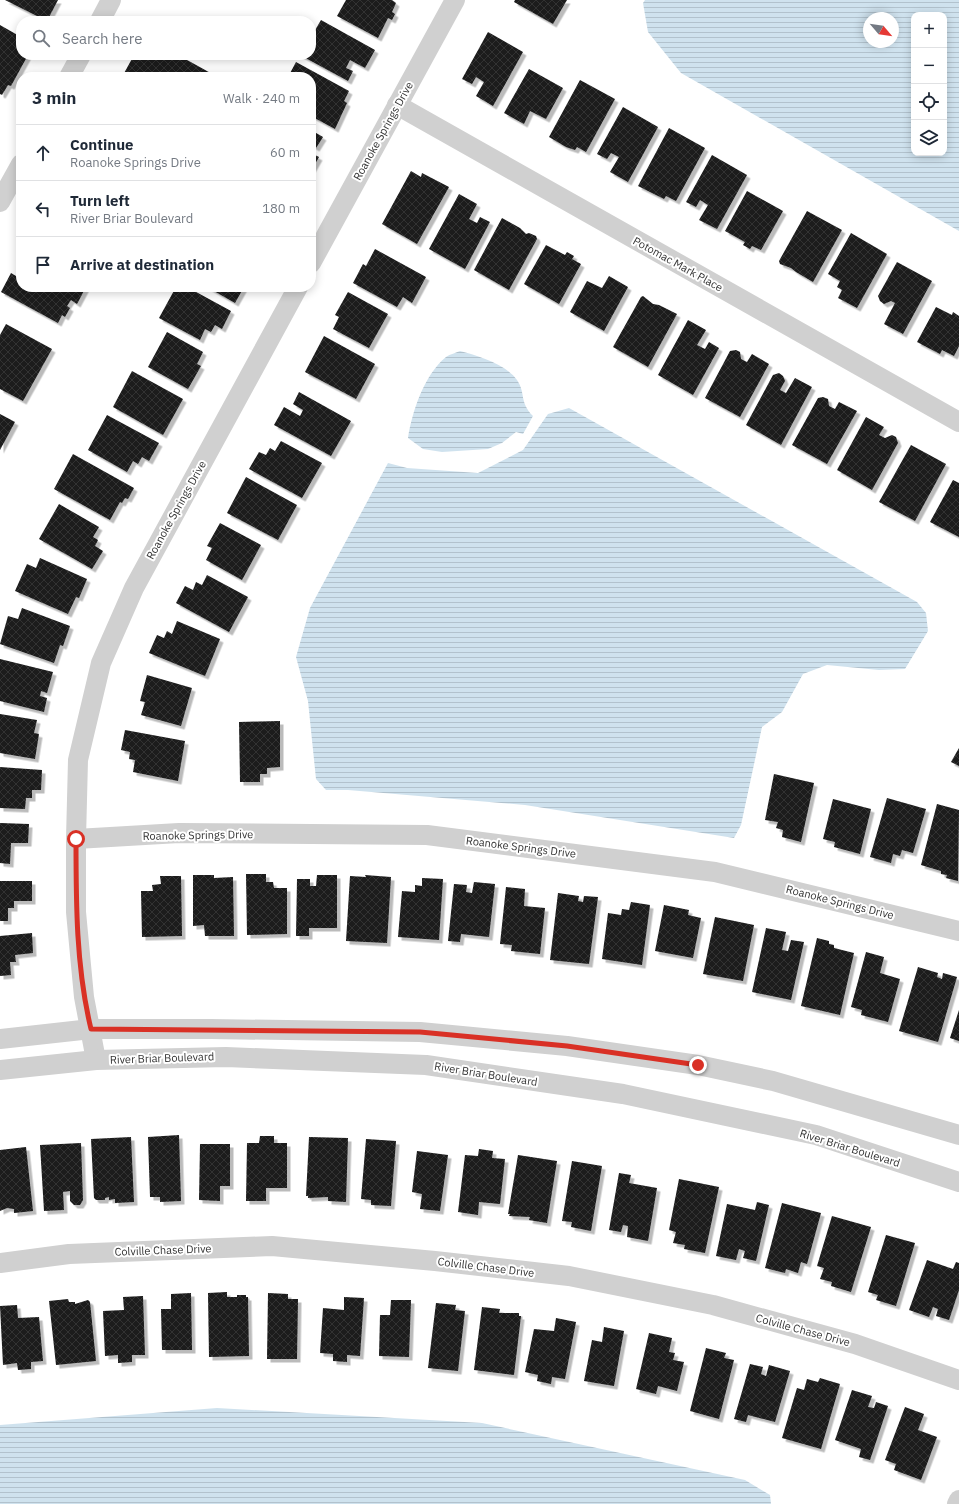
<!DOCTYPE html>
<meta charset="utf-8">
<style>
:root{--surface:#fff;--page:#f2f2f3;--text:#1f2937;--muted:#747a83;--line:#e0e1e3}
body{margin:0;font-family:"IBM Plex Sans",sans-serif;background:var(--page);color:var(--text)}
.controls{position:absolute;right:12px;top:12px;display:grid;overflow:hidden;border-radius:8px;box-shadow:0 2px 10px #0003}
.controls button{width:36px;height:36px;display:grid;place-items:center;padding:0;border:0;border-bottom:1px solid var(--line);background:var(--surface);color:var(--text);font:20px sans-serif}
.compass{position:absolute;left:863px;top:12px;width:36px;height:36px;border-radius:50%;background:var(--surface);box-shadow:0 2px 10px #0003;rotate:119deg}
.stop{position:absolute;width:12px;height:12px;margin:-9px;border:3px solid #d93025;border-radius:50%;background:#fff}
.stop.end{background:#d93025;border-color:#fff;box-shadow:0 1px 4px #0008}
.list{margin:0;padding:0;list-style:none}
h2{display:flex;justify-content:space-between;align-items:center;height:52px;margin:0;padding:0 16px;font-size:17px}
h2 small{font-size:13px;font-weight:400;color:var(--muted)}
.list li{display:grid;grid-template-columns:26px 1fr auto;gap:12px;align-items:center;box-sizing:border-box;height:56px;padding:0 16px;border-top:1px solid var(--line)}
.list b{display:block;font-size:15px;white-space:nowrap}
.list p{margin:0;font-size:13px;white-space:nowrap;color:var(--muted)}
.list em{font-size:13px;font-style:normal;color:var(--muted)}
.icon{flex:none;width:22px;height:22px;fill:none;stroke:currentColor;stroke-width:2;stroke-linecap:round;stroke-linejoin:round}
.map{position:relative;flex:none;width:959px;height:1504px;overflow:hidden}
.search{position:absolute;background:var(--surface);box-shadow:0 2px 10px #0003;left:16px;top:16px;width:300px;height:44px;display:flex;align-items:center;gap:10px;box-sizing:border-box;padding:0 14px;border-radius:16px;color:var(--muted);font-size:15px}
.panel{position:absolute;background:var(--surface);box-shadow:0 2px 10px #0003;left:16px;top:72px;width:300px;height:220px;border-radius:16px}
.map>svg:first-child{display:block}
.water{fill:url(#water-rules);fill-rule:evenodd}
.building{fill:url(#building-cross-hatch);filter:url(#shadow)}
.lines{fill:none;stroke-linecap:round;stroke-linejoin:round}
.street{stroke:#d0d0d0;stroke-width:20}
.route{stroke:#d93025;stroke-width:5}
.labels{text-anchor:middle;stroke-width:4;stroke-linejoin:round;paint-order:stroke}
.street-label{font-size:11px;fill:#333;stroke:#fff}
</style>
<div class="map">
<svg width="959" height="1504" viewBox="0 0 959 1504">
<defs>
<pattern id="water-rules" width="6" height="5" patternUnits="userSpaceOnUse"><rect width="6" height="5" fill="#cfe2ee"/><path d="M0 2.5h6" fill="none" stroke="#b2c2cd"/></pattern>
<pattern id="building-cross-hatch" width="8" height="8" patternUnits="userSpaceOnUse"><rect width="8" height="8" fill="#1a1a1a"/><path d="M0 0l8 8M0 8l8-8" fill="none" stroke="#333"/></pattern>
<filter id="shadow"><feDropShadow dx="3.5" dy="3.5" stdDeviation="0" flood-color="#0004"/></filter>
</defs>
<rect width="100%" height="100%" fill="#fff"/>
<g class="water">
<path d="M645 0H959V231L681 73 648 32 643 3ZM914 15H944V153H914ZM869 18H893V42H869Z"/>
<path d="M460 351C477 355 507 365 517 380 526 393 519 402 533 416L523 434 516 432 502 443 488 449 442 452 423 449 408 438C412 412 424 375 446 357 450 354 456 353 460 351Z"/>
<polygon points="569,408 917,602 926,613 928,631 905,669 879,670 827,665 803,674 782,712 762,727 741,825 734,838 525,805 348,790 326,790 316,779 308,701 296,657 310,608 388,463 407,468 478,473 523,450 548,414"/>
<polygon points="217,1408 482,1423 745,1480 770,1495 771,1504 0,1504 0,1425"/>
</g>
<g class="building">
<polygon points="5,0 58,0 47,21"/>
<polygon points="346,0 392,0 396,3 392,12 395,14 392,20 388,18 378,38 337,16"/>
<polygon points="515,0 567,0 553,24 514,2"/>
<polygon points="321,20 375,50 365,68 350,60 346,68 353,71 348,81 300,55 311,55 311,37"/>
<polygon points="0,25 21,37 21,55 28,55 11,86 8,85 2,95 0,94"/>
<polygon points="488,32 523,52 493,106 476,96 484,82 476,77 472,84 462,79"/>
<polygon points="134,55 178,55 216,76 122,77"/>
<polygon points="296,62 349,91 344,101 347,103 335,129 311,116 311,77 288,77"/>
<polygon points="529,69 563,88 546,119 530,111 524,124 504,113"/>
<polygon points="580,80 615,99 586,152 577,147 575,150 566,147 549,137"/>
<polygon points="623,107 658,127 628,182 610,172 619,157 611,153 607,159 597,154"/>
<polygon points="669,128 705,148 676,201 666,196 664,199 638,186"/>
<polygon points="311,130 323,137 316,148 311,145"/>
<polygon points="311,153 319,157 311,171"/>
<polygon points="712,155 747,175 717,229 699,220 708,205 700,200 696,207 686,202"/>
<polygon points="411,171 421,177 422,173 449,187 417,244 382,224"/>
<polygon points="747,191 783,211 761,250 752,246 750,249 743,245 745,242 725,231"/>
<polygon points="459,194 477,204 469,219 477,223 480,217 490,222 465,269 429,249"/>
<polygon points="807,211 842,230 813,282 796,272 791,268 780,264 779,261"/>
<polygon points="502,218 520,228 526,234 529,233 536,236 537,239 509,290 474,270"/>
<polygon points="851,233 887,254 857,308 838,298 842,290 837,287 840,281 828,274"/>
<polygon points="546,245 565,255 567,252 574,256 572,259 581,264 559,304 524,284"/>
<polygon points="375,249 426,277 412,303 403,297 397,307 353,283 363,264 366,266"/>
<polygon points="897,262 932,281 903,334 884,324 895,303 891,301 884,304 880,301 878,296"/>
<polygon points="11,273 21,279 21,287 86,287 77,304 71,300 67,306 70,308 65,317 62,315 58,323 1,292"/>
<polygon points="609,276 628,287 604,331 570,312 587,281 602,288"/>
<polygon points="176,287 187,287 231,311 222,329 215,325 211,332 205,329 200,340 159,318"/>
<polygon points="207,287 244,287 235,303"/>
<polygon points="348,292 388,314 369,348 333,329 339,317 335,315"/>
<polygon points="643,296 653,304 659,305 677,314 648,367 613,347 641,297"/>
<polygon points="936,307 952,315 953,312 959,316 959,346 954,356 942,350 940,354 917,342"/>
<polygon points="688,320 706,330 697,345 705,349 709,342 719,348 693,395 658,375"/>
<polygon points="6,324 52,349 23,401 0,389 0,335"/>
<polygon points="167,332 203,352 197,364 201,366 188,389 148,367"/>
<polygon points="324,336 375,364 356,399 305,372"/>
<polygon points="736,350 740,352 741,359 747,362 752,354 769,364 740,417 705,398 730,351"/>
<polygon points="132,371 183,399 163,435 113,407"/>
<polygon points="779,373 783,376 785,381 780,390 786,393 795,378 812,387 781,445 746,425 773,375"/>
<polygon points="299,392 351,421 331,456 274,425 284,407 300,416 303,410 293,404"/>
<polygon points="823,397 828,399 829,406 835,409 839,402 857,411 827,464 792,445 818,398"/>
<polygon points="0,414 15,422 0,450"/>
<polygon points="107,415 159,443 149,461 142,457 138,464 133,461 127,472 88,450"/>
<polygon points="866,417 884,427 879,435 885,438 892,435 896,437 898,443 872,490 837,470"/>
<polygon points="281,441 322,463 302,498 249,469 259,452 266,455 270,448 275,451"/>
<polygon points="911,445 946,464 915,521 879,502"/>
<polygon points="73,454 134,488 128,499 125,498 122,503 120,502 110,520 54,489"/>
<polygon points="246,477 297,505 278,540 227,513"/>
<polygon points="953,480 959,483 959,537 930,522"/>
<polygon points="59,504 99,527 93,537 98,540 95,546 103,551 92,569 39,539"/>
<polygon points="220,523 261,545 242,580 206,560 212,548 207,546"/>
<polygon points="40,558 87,579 79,598 76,597 68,614 15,591 27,564 36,568"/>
<polygon points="207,575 248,597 229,632 176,603 185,586 193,590 196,582 202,585"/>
<polygon points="22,608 70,626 63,646 60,645 54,663 0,644 8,616 18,619"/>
<polygon points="177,621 220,639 205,676 149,653 157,635 164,638 167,631 172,634"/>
<polygon points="0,659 53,672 47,693 41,691 40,696 47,698 44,712 0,701"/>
<polygon points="147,675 192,688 181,726 141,715 145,702 140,701"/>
<polygon points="0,714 37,720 34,733 39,734 35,759 0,753"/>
<polygon points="280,721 280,767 267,768 267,774 260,774 260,782 240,782 239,722"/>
<polygon points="125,730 185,741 178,781 133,772 135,760 129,759 130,752 121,750"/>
<polygon points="959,748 959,766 951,762"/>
<polygon points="0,767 42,770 41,790 32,790 32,798 26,798 25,809 0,808"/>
<polygon points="774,774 814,783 801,842 782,837 783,830 776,828 778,822 765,820"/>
<polygon points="887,798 926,809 913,853 902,850 900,856 893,854 891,863 870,857"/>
<polygon points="833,799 871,809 860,854 834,847 835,842 823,839"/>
<polygon points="937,804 959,810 958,881 946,878 947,875 941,874 941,871 921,865"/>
<polygon points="0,823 29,824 28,843 11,843 10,864 0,863"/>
<polygon points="246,874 266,874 266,882 273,882 274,888 287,888 287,934 247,935"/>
<polygon points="193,875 214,875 214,878 233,877 234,936 205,936 204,925 193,926"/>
<polygon points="317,875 337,875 337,928 309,928 309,936 296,936 297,879 310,879 310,886 316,886"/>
<polygon points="365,875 391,877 387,943 346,941 350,876 366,877"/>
<polygon points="160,876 181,876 182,936 142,937 141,891 153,891 152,885 161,884"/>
<polygon points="422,878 443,879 439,940 398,937 402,891 415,892 415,885 422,886"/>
<polygon points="0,881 32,881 32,901 14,901 14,908 8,908 8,921 0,921"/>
<polygon points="474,882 495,884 489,937 461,934 460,942 448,941 454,884 467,885 466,892 472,893"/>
<polygon points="506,887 525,889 524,906 545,908 540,954 511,951 512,945 500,944"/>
<polygon points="558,893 579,896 578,901 583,902 584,896 598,897 589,964 550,960"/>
<polygon points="631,902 650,905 642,965 602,959 608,913 621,915 622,909 629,910"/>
<polygon points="664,905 689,910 688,915 701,918 693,958 655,951"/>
<polygon points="715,917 754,925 743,981 703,974"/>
<polygon points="766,928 786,932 782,950 788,951 791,940 804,942 791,1000 752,992"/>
<polygon points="32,933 33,953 15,955 16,962 10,962 11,975 0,976 0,936"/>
<polygon points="817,938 829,941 829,944 834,945 834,948 854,953 840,1015 801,1006"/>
<polygon points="866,952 884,957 880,973 900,979 888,1022 861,1015 862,1010 851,1007"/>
<polygon points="918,967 938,973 937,977 942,979 943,973 957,977 938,1042 899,1031"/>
<polygon points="959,1010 959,1041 950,1038"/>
<polygon points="179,1135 181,1201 160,1202 160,1197 150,1197 148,1137"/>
<polygon points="260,1136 274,1136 274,1143 287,1143 287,1188 266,1188 266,1201 246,1201 247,1143 259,1143"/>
<polygon points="131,1137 134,1202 115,1203 115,1199 109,1200 109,1197 105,1198 105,1200 96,1200 94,1198 91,1139"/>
<polygon points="309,1137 348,1138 346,1202 328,1201 328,1197 308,1198 308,1196 306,1196"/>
<polygon points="366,1139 396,1141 391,1206 371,1205 371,1200 361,1199"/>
<polygon points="81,1143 83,1200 80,1205 74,1205 70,1201 70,1191 63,1192 64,1210 44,1211 40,1145"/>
<polygon points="200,1144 230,1144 230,1186 220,1186 220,1201 199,1200"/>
<polygon points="26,1147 33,1211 14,1213 14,1209 7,1208 0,1211 0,1150"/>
<polygon points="479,1149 493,1151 492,1158 505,1159 500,1204 479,1202 478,1215 458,1212 465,1155 478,1156"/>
<polygon points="417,1151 448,1155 440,1211 420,1209 422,1194 412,1192"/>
<polygon points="518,1155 557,1161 547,1223 529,1220 530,1217 509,1216 510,1214 508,1214"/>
<polygon points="572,1161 602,1166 591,1231 571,1227 572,1222 562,1221"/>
<polygon points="619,1173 631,1175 629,1183 657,1188 648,1241 627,1237 628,1226 623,1225 621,1232 609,1230"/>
<polygon points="679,1179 719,1187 705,1253 684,1249 685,1245 673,1243 676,1232 669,1230"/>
<polygon points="757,1202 769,1205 756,1261 743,1258 745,1251 739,1249 736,1260 716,1256 727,1204 755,1210"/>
<polygon points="782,1203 821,1213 807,1264 801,1262 798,1273 786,1269 785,1273 765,1268"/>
<polygon points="832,1216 871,1227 851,1292 831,1286 832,1282 820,1279 824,1268 817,1266"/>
<polygon points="886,1235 915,1243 896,1306 876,1300 878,1295 868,1292"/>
<polygon points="927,1260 953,1269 956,1262 959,1263 959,1290 949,1320 936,1316 938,1309 933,1307 929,1317 909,1310"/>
<polygon points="227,1292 227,1297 237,1297 237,1295 246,1295 246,1297 248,1297 249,1356 209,1357 208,1293"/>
<polygon points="191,1293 192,1350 162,1350 161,1309 171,1309 171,1294"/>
<polygon points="268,1293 288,1294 288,1299 298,1299 297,1359 267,1359"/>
<polygon points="143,1296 145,1355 132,1355 132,1362 118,1363 118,1355 105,1356 103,1311 124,1310 123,1297"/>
<polygon points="344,1297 364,1298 360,1356 347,1355 347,1362 333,1361 333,1354 320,1353 323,1308 344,1310"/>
<polygon points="68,1299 69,1302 75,1302 75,1304 88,1300 90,1302 96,1361 56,1365 49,1301"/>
<polygon points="391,1300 411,1300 409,1357 379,1356 380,1315 390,1315"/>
<polygon points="436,1303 456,1305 455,1310 465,1311 458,1371 428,1368"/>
<polygon points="17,1305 18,1318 39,1317 43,1361 31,1362 31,1369 18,1370 17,1363 3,1365 0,1306"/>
<polygon points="482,1307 500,1309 499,1313 519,1313 519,1316 521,1316 514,1375 474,1370"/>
<polygon points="556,1318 576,1322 565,1379 552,1377 551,1384 537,1381 538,1375 525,1372 534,1329 554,1331"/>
<polygon points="604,1327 624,1331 614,1386 584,1381 592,1340 602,1342"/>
<polygon points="649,1333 672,1338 669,1352 675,1353 673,1360 684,1362 677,1391 658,1386 656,1394 636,1389"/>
<polygon points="706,1348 726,1353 724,1358 734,1360 719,1419 690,1411"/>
<polygon points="750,1364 763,1367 761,1374 766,1376 769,1365 790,1371 775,1422 748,1415 746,1422 734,1419"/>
<polygon points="820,1378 840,1384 821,1449 782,1438 797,1388 804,1390 807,1379 818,1382"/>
<polygon points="852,1390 872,1396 868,1407 874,1408 876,1402 888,1406 870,1460 859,1457 861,1449 835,1440"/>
<polygon points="905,1407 924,1414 918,1430 937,1437 921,1480 894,1470 896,1464 885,1460"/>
</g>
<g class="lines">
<g class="street">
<polyline points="100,21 111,0"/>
<polyline points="69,77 81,55"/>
<polyline points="397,105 959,422"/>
<polyline points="0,202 21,164"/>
<polyline points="311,263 455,0"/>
<polyline points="76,839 179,833 427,835 715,872 959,931"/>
<polyline points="0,1039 91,1029 211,1029 420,1032 567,1046 698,1065 773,1081 959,1135"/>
<polyline points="96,1060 84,997 76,912 76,839 78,760 101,663 134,588 298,287"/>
<polyline points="0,1070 96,1060 226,1057 426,1065 623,1094 816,1135 959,1182"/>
<polyline points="0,1263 69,1254 272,1246 435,1261 569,1276 713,1305 855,1344 959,1380"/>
<polyline points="957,1504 959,1500"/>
</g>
</g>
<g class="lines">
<path class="route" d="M76 839C76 903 76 967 91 1029L420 1032 567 1046 698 1065"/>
</g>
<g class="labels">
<g class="street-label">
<text transform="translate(383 131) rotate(-61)" y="4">Roanoke Springs Drive</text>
<text transform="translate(678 264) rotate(29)" y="4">Potomac Mark Place</text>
<text transform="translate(176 510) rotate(-61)" y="4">Roanoke Springs Drive</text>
<text transform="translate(198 835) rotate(-1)" y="4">Roanoke Springs Drive</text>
<text transform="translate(521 847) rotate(7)" y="4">Roanoke Springs Drive</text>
<text transform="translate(840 902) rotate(14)" y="4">Roanoke Springs Drive</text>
<text transform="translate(162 1058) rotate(-2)" y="4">River Briar Boulevard</text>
<text transform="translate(486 1074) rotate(9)" y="4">River Briar Boulevard</text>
<text transform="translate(850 1148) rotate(17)" y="4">River Briar Boulevard</text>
<text transform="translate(163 1250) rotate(-2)" y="4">Colville Chase Drive</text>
<text transform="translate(486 1267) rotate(7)" y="4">Colville Chase Drive</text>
<text transform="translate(803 1330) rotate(15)" y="4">Colville Chase Drive</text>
</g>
</g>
</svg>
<div class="controls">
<button>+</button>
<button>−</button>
<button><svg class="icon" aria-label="locate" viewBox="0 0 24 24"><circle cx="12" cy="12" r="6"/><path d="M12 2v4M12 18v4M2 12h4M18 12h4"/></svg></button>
<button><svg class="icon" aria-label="layers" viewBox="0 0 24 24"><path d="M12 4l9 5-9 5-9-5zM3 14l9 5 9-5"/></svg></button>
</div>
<svg class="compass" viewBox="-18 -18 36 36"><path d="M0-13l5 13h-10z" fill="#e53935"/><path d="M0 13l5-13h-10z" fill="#747a83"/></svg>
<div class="stop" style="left:76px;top:839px"></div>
<div class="stop end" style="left:698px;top:1065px"></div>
<div class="search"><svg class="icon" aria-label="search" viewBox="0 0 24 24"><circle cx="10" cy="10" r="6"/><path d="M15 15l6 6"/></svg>Search here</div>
<section class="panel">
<h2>3 min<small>Walk · 240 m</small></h2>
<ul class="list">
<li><svg class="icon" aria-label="ahead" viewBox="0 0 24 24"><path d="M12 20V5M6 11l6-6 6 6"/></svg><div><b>Continue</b><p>Roanoke Springs Drive</p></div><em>60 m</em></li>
<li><svg class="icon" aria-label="left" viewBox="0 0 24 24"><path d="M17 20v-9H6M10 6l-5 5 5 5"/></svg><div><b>Turn left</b><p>River Briar Boulevard</p></div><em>180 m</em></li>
<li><svg class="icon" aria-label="arrive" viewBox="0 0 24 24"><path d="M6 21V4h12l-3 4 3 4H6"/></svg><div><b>Arrive at destination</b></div></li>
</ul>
</section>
</div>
